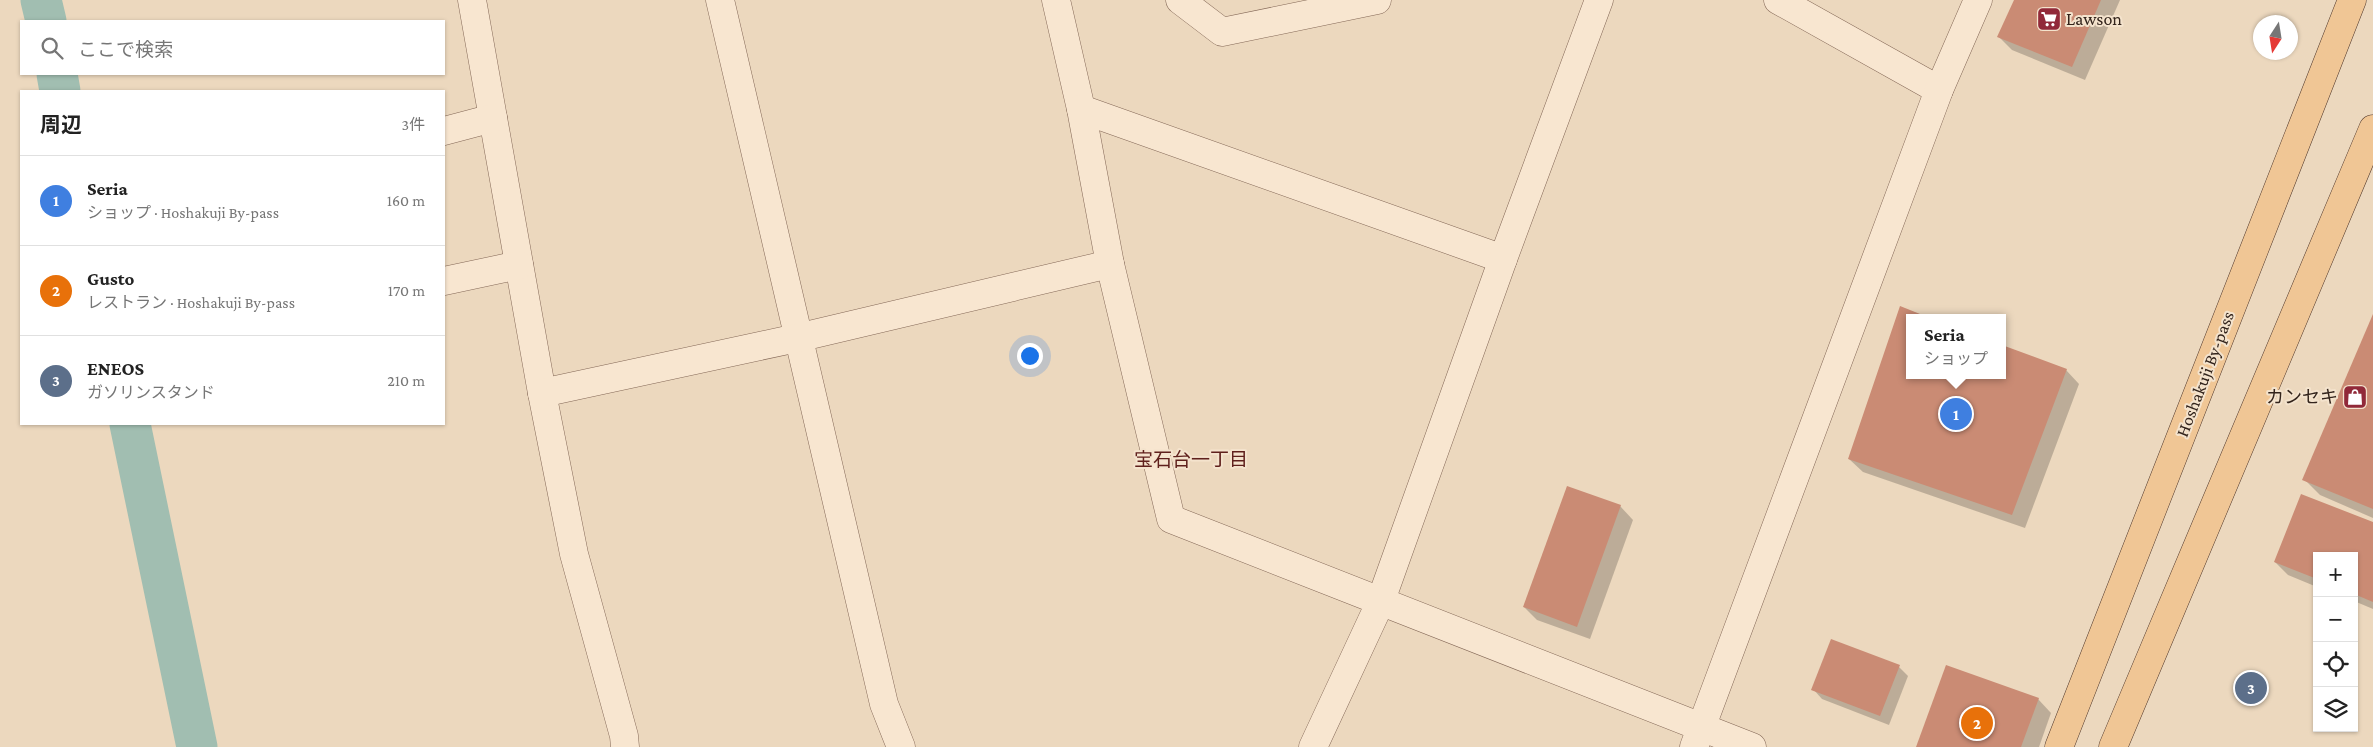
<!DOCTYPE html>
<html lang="ja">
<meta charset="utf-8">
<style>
:root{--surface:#fff;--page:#f6f6f6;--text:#222;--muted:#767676;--line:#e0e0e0;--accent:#912939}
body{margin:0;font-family:"Crimson Pro","Noto Sans JP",serif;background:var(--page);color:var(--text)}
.controls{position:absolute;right:15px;bottom:15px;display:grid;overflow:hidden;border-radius:0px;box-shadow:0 1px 4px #0004}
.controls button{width:45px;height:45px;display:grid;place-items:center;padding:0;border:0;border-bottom:1px solid var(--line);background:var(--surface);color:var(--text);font:25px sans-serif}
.compass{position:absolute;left:2253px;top:15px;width:45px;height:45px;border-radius:50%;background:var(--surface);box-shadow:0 1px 4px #0004;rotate:192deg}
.you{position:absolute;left:1029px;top:355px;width:18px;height:18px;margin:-12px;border:4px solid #fff;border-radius:50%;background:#1a73e8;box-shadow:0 0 0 8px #1a73e833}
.badge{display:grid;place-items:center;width:32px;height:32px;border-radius:50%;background:var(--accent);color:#fff;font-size:16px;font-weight:700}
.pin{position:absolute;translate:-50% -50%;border:2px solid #fff;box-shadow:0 1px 5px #0006}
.popup{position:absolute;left:1906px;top:314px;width:100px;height:65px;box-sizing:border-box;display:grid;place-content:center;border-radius:0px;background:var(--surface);filter:drop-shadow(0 1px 4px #0005);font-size:16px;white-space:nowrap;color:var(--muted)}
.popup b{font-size:19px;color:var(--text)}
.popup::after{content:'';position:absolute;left:50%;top:100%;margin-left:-10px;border:10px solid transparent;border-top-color:var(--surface)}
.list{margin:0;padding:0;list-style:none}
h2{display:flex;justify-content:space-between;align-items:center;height:65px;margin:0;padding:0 20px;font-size:21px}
h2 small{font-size:16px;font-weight:400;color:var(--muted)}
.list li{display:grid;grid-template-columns:32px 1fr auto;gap:15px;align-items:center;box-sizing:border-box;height:90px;padding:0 20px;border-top:1px solid var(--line)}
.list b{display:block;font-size:19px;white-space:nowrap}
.list p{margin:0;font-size:16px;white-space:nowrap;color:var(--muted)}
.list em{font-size:16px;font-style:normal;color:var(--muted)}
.icon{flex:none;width:28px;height:28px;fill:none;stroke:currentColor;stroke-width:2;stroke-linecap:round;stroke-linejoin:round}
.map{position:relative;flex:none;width:2373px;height:747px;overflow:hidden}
.search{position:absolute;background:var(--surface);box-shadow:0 1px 4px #0004;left:20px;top:20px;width:425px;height:55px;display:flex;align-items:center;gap:12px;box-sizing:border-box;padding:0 18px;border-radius:0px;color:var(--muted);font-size:19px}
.panel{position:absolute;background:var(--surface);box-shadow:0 1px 4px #0004;left:20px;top:90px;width:425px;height:335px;border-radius:0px}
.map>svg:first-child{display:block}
.shadow{fill:#0003}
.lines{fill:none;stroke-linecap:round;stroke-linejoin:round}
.canal{stroke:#a1beb1;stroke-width:41}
.building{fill:#ca8b74}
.minor-casing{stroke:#846857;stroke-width:29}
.primary-casing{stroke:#51382c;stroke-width:29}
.minor{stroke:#f8e6d0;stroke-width:28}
.primary{stroke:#f0c695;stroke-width:28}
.labels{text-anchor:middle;stroke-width:4;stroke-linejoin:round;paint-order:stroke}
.poi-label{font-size:18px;fill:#33241c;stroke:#f4e3cd;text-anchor:start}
.street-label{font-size:18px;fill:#33241c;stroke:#f4e3cd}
.neighbourhood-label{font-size:19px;fill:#5f201c;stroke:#f4e3cd}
</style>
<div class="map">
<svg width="2373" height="747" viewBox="0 0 2373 747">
<rect width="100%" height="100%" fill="#ecd8be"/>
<g class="shadow">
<polygon points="2015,0 2120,0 2085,80 2012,50 1999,37"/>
<polygon points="2373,317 2373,518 2320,495 2304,479"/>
<polygon points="1910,318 1910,375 2002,375 2066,370 2079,384 2025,528 1863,472 1849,459"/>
<polygon points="1620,506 1633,520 1590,639 1537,620 1524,607"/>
<polygon points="2373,524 2373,609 2354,601 2354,556 2317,556 2317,587 2288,575 2275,562"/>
<polygon points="1899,667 1908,676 1889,725 1822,699 1813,689"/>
<polygon points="2038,699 2051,713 2039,747 1917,747"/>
</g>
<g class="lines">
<g class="canal">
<polyline points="41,0 46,21"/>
<polyline points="57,74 60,91"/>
<polyline points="130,424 197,747"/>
</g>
</g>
<g class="building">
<polygon points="2014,0 2101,0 2072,67 1997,37"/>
<polygon points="1900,306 1930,318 1910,318 1910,375 2002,375 2002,345 2067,369 2012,515 1848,459"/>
<polygon points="2373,314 2373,509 2302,480"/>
<polygon points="1567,486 1621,505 1577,627 1523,607"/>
<polygon points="2301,494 2373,522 2373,602 2354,594 2354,556 2317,556 2317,579 2274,562"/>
<polygon points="1831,639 1900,665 1880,716 1811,690"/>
<polygon points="1946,665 2039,698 2021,747 1916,747"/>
</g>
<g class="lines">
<defs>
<g id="minor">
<polyline points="472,0 542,393 574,554 624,736 625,747"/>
<polyline points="720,0 884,704 901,747"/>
<polyline points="1056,0 1081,109 1110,264 1171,519 1752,747"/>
<polyline points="1180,0 1222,32 1377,0"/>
<polyline points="1778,0 1939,90"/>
<polyline points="1081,109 1503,259"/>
<polyline points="444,131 493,118"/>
<polyline points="444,281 519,265"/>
<polyline points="542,393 797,338 1110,264"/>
<polyline points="1313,747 1380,603 1503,259 1599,0"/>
<polyline points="1694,747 1939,90 1978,0"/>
</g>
<g id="primary">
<polyline points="2059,747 2352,0"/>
<polyline points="2113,747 2373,129"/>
</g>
</defs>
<use href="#minor" class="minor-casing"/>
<use href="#primary" class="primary-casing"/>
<use href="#minor" class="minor"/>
<use href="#primary" class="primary"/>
</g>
<defs>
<symbol id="supermarket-square" viewBox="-11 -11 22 22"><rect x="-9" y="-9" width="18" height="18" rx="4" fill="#912939" stroke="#f4e3cd"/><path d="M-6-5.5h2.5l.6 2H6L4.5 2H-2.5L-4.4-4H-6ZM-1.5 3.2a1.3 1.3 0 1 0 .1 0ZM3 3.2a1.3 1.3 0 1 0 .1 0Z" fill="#fff"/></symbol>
<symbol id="shop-square" viewBox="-11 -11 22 22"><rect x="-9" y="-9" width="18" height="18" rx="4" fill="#912939" stroke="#f4e3cd"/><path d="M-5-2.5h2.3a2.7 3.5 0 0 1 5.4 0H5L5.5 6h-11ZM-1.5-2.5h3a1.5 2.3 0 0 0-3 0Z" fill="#fff"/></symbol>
</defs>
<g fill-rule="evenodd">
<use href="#supermarket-square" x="2035" y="5" width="28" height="28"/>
<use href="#shop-square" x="2341" y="383" width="28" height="28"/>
</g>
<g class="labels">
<g class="poi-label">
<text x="2066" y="25">Lawson</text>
<text x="2338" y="403" text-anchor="end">カンセキ</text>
</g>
<g class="street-label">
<text transform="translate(2205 374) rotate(-69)" y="6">Hoshakuji By-pass</text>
</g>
<g class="neighbourhood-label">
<text x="1191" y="466">宝石台一丁目</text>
</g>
</g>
</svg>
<div class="controls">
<button>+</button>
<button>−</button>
<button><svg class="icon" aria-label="locate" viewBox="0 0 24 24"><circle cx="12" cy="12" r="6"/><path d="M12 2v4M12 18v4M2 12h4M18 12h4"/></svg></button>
<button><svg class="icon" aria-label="layers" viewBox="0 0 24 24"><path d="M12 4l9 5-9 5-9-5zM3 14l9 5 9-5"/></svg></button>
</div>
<svg class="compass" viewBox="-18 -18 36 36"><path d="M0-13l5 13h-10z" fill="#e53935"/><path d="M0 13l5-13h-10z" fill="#767676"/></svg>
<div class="you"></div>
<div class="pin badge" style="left:1956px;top:414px;background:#3f7fe0">1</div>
<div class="popup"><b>Seria</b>ショップ</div>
<div class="pin badge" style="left:1977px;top:723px;background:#e8710a">2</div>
<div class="pin badge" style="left:2251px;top:688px;background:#5c6f8a">3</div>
<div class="search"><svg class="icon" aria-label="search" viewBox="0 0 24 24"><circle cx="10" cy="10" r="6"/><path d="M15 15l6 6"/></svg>ここで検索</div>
<section class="panel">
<h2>周辺<small>3件</small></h2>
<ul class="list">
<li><span class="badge" style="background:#3f7fe0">1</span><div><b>Seria</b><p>ショップ · Hoshakuji By-pass</p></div><em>160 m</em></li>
<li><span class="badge" style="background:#e8710a">2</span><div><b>Gusto</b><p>レストラン · Hoshakuji By-pass</p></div><em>170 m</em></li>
<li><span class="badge" style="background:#5c6f8a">3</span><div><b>ENEOS</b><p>ガソリンスタンド</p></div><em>210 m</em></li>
</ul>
</section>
</div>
